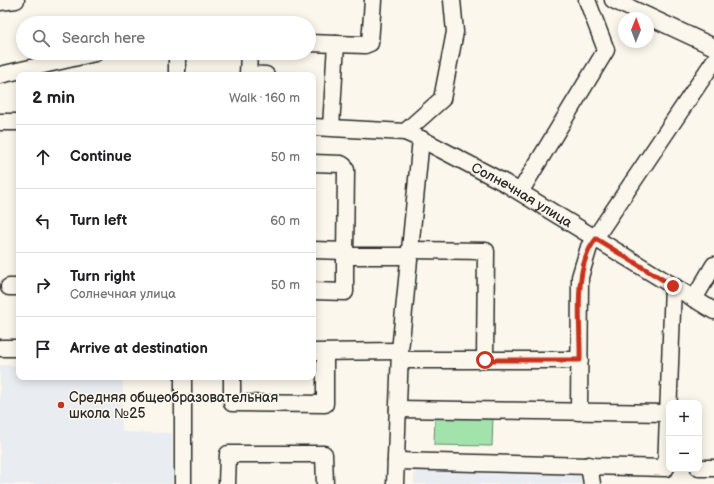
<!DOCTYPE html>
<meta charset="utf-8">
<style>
:root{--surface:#fff;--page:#f6f6f6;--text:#202124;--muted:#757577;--line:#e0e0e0}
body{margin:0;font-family:"Balsamiq Sans",sans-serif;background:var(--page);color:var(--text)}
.controls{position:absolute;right:12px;bottom:12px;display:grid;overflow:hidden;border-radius:8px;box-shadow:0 2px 10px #0003}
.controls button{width:36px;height:36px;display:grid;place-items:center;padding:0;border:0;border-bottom:1px solid var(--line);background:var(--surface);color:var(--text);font:20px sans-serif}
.compass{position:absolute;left:618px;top:12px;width:36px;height:36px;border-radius:50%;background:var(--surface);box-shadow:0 2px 10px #0003;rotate:1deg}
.stop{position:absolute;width:12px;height:12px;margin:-9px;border:3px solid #c8321e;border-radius:50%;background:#fff}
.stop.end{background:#c8321e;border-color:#fff;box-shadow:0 1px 4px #0008}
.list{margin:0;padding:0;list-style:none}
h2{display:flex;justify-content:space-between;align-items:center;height:52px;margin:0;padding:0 16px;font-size:17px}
h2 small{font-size:13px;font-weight:400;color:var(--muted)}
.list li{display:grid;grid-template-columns:26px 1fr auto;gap:12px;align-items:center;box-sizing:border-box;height:64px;padding:0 16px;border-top:1px solid var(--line)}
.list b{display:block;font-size:15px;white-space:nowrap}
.list p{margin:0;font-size:13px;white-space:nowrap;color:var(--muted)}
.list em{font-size:13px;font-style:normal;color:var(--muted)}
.icon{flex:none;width:22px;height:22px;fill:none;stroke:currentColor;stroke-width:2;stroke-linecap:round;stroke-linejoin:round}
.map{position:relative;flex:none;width:714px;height:484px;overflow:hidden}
.search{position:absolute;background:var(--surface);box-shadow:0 2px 10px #0003;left:16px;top:16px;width:300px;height:44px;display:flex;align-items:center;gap:10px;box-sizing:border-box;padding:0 14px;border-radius:22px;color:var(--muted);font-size:15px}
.panel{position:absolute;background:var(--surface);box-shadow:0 2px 10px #0003;left:16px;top:72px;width:300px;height:308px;border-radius:8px}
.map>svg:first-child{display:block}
.built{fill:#e9ecf0}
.green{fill:#a2e3ac;stroke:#66876c}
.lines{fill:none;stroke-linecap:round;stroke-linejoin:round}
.minor-casing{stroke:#2b2b2b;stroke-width:19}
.minor{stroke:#fbf7ec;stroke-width:16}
.route{stroke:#c8321e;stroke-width:5}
.poi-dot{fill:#c8321e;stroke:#fbf7ec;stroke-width:1.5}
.labels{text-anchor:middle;stroke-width:3;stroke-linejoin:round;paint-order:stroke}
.street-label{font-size:14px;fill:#2b2b2b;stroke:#fbf7ec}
.poi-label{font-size:14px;fill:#2b2b2b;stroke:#fbf7ec;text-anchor:start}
</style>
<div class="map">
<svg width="714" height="484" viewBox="0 0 714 484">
<rect width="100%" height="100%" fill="#fbf7ec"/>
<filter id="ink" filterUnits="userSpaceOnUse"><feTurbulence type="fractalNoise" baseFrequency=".025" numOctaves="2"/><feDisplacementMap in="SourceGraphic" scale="8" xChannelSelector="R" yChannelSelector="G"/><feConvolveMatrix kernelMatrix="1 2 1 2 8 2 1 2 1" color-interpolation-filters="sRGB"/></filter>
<g filter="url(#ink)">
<g class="built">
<polygon points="0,365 19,366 19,377 123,377 122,432 172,433 172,484 0,484"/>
<polygon points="414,467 583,473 583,484 414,484"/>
</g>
<polygon class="green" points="435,414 493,416 492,446 434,445"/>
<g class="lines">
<defs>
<g id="minor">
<polyline points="613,0 714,47"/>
<polyline points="0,2 16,0"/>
<polyline points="309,43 336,44 331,127"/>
<polyline points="336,44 365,45 370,43 373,0"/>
<polyline points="249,53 248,74 266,75"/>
<polyline points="0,75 95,53"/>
<polyline points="177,75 177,53"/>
<polyline points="0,122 19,122"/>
<path id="s1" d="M313 127 405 132 421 139 505 183 714 311"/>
<polyline points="405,132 442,99 455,32 452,0"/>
<polyline points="313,163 341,164 344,166 346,170 345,256 410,256"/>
<polyline points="520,192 606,50 587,0"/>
<polyline points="313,250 345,251"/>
<polyline points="410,250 486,251 485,360"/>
<polyline points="9,287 19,287"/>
<polyline points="313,291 345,292 345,256"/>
<polyline points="694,299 714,265"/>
<polyline points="0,348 19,348"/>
<polyline points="313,352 400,351"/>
<polyline points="400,360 580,360"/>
<polyline points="183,377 183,484"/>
<polyline points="232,377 232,403 325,404 325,352"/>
<polyline points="398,409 667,413"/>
<polyline points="579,412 580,277 589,247 714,61"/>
<polyline points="396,461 666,468 673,286"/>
<polyline points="589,465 592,484"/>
<polyline points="699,468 714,468"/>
<polyline points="227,484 228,454 324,454 325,484"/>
<polyline points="395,484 400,351 421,139"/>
</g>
</defs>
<use href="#minor" class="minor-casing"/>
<use href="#minor" class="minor"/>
</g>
</g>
<g class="lines" filter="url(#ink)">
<path class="route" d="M485 360H580C581 323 572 268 596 239L673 286"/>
</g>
<circle class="poi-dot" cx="61" cy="405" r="4"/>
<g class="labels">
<g class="street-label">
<text dy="5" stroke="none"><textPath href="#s1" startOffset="225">Солнечная улица</textPath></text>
</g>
<g class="poi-label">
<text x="69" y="402">Средняя общеобразовательная<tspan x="69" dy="16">школа №25</tspan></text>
</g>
</g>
</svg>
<div class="controls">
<button>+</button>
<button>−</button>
</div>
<svg class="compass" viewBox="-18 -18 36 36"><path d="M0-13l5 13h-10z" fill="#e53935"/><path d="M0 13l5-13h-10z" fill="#757577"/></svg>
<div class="stop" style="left:485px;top:360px"></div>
<div class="stop end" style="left:673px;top:286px"></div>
<div class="search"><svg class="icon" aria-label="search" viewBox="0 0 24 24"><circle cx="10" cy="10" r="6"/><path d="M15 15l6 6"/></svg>Search here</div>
<section class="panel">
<h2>2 min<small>Walk · 160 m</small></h2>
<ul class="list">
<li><svg class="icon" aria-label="ahead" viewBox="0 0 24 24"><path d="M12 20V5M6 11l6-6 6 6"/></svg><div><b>Continue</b></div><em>50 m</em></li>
<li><svg class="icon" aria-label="left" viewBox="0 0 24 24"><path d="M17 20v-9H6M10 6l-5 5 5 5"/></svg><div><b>Turn left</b></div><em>60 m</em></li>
<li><svg class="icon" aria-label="right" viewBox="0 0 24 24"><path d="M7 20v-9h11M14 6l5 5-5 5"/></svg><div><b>Turn right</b><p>Солнечная улица</p></div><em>50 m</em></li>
<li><svg class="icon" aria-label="arrive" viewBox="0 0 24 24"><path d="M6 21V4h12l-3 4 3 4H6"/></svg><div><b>Arrive at destination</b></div></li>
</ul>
</section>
</div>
